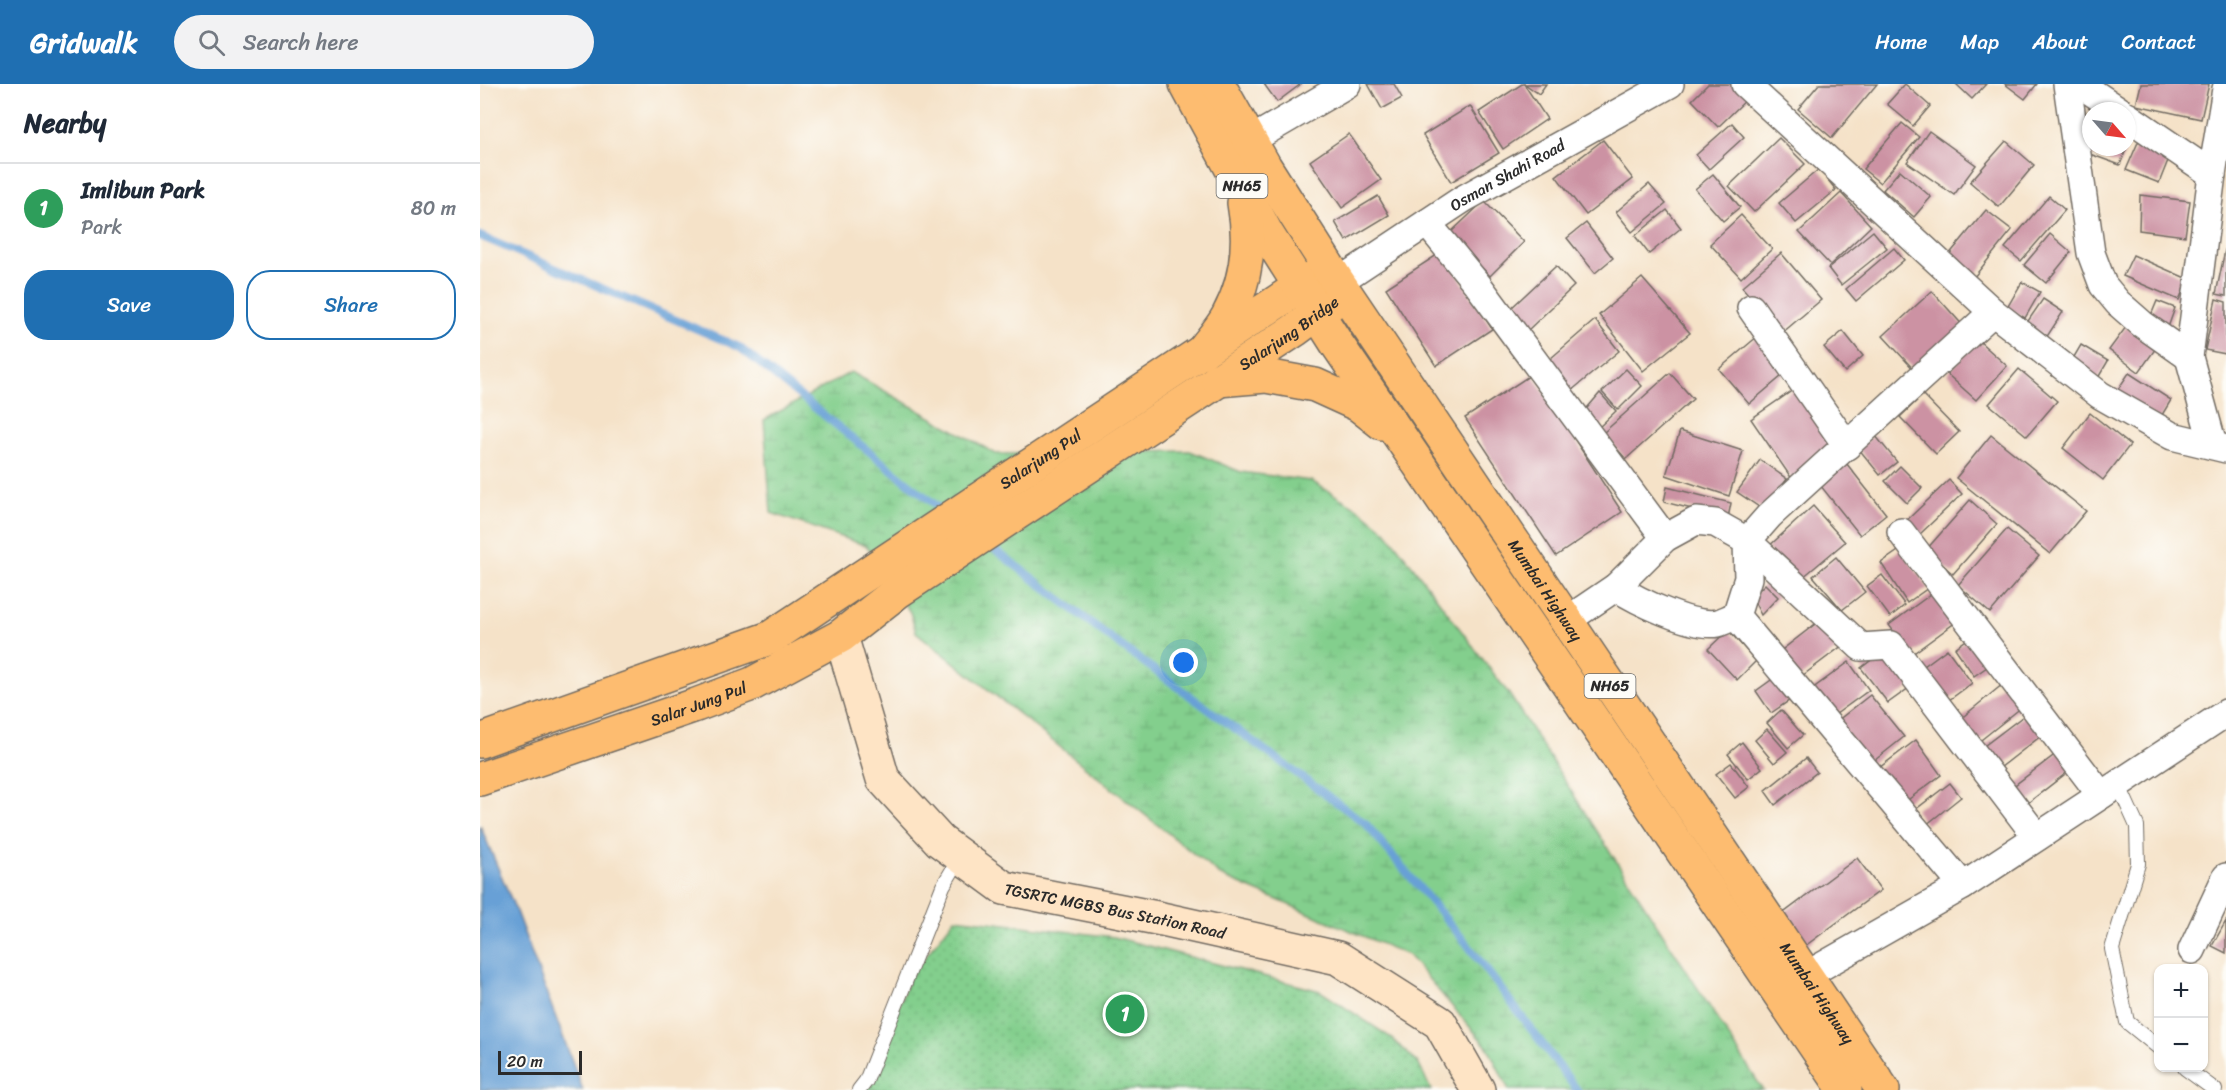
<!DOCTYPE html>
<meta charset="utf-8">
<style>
:root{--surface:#fff;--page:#f2f2f3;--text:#1f2937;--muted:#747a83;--line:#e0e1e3;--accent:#1f6fb2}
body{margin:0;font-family:Sriracha,sans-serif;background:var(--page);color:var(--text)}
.controls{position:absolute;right:18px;bottom:18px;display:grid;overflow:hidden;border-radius:12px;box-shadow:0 2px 4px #0004}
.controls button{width:54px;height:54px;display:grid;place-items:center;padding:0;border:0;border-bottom:2px solid var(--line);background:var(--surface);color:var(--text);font:30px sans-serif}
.compass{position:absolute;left:1602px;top:18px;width:54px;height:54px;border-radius:50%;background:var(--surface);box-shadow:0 2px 4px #0004;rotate:118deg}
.scale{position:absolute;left:18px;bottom:15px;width:84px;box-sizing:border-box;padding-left:6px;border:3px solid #2b2b2b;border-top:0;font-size:16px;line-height:21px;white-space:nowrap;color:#2b2b2b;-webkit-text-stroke:4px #fdfcf7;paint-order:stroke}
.you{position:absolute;left:704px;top:579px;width:21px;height:21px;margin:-15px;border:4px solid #fff;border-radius:50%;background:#1a73e8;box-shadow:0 0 0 9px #1a73e833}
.badge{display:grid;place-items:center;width:39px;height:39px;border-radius:50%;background:var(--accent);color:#fff;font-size:20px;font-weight:700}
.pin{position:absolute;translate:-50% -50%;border:3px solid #fff;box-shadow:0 2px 6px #0006}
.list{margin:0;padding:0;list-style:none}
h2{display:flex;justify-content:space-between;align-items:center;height:78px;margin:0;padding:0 24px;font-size:26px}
h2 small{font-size:20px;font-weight:400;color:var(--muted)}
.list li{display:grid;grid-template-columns:39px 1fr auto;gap:18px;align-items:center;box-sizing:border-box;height:90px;padding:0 24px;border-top:2px solid var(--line)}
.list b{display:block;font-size:22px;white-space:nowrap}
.list p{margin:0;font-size:20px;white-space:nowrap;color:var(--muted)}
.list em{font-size:20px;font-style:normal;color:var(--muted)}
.actions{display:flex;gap:12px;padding:18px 24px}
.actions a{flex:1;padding:14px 0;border:2px solid var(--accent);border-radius:24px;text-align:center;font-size:21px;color:var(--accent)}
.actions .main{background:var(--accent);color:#fff}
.icon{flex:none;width:33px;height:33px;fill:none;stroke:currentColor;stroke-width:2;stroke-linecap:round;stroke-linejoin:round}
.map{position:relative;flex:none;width:1746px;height:1006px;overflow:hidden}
header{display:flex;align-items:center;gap:36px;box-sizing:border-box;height:84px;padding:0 30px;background:var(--accent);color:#fff}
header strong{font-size:28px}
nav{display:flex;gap:33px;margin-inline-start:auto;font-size:21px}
.search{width:420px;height:54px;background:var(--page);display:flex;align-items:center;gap:15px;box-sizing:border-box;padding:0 21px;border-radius:33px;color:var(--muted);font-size:22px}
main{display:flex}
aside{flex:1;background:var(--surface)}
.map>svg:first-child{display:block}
.grass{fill:url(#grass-dots);stroke:#577d5c;stroke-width:1.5}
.wetland{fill:url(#wetland-marsh);stroke:#577d5c;stroke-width:1.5}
.water{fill:#67a0d6;stroke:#496680;stroke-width:1.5}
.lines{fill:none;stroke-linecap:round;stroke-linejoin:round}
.stream{stroke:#67a0d6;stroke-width:8}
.building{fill:#cc92a3}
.lane-casing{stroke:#726b62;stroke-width:16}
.street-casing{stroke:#726b62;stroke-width:30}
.secondary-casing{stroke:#726b62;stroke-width:36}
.primary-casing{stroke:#726b62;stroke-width:36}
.highway-casing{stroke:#726b62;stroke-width:36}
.lane{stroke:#fff;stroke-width:14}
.street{stroke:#fff;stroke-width:27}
.secondary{stroke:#fee4c5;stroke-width:33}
.primary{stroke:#fdbc6f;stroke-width:33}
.highway{stroke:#fdbc6f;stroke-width:33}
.labels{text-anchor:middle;stroke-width:4.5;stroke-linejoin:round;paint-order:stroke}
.shield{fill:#fdfcf7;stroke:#6a6a68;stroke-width:1.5}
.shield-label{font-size:15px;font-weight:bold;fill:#2b2b2b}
.street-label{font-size:16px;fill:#2b2b2b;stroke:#fdfcf7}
</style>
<header>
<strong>Gridwalk</strong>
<div class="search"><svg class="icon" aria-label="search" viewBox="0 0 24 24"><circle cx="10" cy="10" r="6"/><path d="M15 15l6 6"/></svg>Search here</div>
<nav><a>Home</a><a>Map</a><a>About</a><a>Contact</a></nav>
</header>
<main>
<aside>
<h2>Nearby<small></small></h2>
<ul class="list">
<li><span class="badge" style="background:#2e9e5b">1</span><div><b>Imlibun Park</b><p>Park</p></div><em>80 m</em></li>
</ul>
<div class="actions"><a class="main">Save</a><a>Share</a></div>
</aside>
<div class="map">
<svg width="1746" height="1006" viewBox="0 0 1746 1006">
<defs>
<pattern id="grass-dots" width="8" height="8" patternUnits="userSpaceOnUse" patternTransform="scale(1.5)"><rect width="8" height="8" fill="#83cf8d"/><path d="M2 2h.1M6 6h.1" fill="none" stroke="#71b27a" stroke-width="1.8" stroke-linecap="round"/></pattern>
<pattern id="wetland-marsh" width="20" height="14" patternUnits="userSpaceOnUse" patternTransform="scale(1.5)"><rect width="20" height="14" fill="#83cf8d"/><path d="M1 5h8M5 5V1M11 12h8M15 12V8" fill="none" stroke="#71b27a"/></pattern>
</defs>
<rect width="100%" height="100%" fill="#fdfcf7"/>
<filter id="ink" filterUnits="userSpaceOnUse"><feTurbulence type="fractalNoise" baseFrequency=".0167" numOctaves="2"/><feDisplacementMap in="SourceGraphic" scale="12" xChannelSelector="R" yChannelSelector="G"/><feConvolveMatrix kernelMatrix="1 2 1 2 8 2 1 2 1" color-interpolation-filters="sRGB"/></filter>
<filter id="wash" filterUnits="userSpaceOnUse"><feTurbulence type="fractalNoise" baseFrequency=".008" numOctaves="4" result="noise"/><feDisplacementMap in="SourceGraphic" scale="24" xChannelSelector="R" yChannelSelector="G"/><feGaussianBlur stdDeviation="1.35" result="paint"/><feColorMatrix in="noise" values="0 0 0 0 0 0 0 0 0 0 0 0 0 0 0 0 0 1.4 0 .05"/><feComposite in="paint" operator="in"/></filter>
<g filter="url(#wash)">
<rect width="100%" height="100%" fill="#f5e2c8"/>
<polygon class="grass" points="475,834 634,853 840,907 910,953 938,979 951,1006 386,1006 430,892"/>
<polygon class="wetland" points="371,288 516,370 710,367 761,388 831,397 879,425 906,447 1029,610 1283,1006 1029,1006 1008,964 928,871 743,793 436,548 430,528 387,462 291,429 284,336"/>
<polygon class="water" points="0,741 34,822 103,1006 0,1006"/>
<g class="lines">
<g class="stream">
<polyline points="0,152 259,263 467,430"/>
<polyline points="506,459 644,564 885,739 987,860 1097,1006"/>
</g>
</g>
<g id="blocks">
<g class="building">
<polygon points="784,0 821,0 797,18"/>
<polygon points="888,0 914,0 922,14 902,25"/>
<polygon points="1042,0 1044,0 1067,35 1023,65 999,28"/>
<polygon points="1045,0 1066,0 1059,10"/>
<polygon points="1228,0 1257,0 1269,13 1238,43 1212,16"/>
<polygon points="1339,0 1397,0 1352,54 1318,25"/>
<polygon points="1425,0 1450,22 1433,42 1407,20"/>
<polygon points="1476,0 1506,0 1492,15"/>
<polygon points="1525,0 1557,0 1545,15"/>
<polygon points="1661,0 1729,0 1721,35 1656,21"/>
<polygon points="990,22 1019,69 971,98 943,51"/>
<polygon points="1252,39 1264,53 1229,85 1216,71"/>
<polygon points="1422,39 1439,53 1400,99 1383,85"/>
<polygon points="1449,47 1496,81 1474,111 1427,78"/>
<polygon points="869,50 901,96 862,124 830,77"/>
<polygon points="1299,54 1325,80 1274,128 1249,102"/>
<polygon points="1123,56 1153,95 1106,131 1076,92"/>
<polygon points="1659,56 1691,69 1679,99 1646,86"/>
<polygon points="1526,57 1554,81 1519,123 1490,98"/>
<polygon points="1611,59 1611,63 1647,63 1640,81 1607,69"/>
<polygon points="1339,85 1356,106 1316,139 1299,119"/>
<polygon points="1420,86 1451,113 1434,133 1403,106"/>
<polygon points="1233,90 1260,123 1243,137 1215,105"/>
<polygon points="1169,100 1186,120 1152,148 1136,128"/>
<polygon points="1361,109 1391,142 1350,181 1319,148"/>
<polygon points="1660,111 1710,117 1705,152 1659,146"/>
<polygon points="898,112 909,131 866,157 855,138"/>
<polygon points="1569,112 1585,126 1541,177 1525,164"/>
<polygon points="1004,117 1044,158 1010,192 969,150"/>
<polygon points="1187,126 1201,144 1169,170 1155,152"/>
<polygon points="1506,126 1532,146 1494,193 1468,172"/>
<polygon points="1261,131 1292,165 1261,194 1230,160"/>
<polygon points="1106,139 1133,174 1115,189 1087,154"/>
<polygon points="1393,147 1407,164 1361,201 1348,184"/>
<polygon points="1570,150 1591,168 1566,199 1544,181"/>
<polygon points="1414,164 1424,176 1376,217 1366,205"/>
<polygon points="1745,166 1746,166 1746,212 1736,210"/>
<polygon points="963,167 1012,245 956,282 906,204"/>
<polygon points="1301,169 1341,216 1302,249 1262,203"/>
<polygon points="1653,171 1708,195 1699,216 1643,192"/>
<polygon points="1076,182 1094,202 1047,247 1028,227"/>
<polygon points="1162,194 1210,249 1163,287 1119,231"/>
<polygon points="1542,198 1560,208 1545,234 1527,224"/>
<polygon points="1452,207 1486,245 1437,289 1403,252"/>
<polygon points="1563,215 1583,228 1566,254 1546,240"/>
<polygon points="1736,215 1746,218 1746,270 1725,266"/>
<polygon points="1677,217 1695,224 1686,249 1667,241"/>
<polygon points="1115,236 1139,267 1085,312 1063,281"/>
<polygon points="1646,243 1676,264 1659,288 1629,266"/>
<polygon points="1363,247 1383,272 1365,288 1344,263"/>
<polygon points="1278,252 1308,287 1269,320 1239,285"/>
<polygon points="1498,256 1527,282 1496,316 1467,290"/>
<polygon points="1601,261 1628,277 1618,294 1591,278"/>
<polygon points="1146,285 1162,302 1138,326 1122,308"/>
<polygon points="1539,285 1577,317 1547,352 1509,320"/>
<polygon points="1190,289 1213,315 1146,375 1123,349"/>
<polygon points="1649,289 1691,316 1679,336 1636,308"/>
<polygon points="1052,290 1142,428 1076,472 985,334"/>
<polygon points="1316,304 1357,364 1312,395 1271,335"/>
<polygon points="1120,309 1136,327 1116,346 1102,330"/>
<polygon points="1443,311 1479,348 1456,370 1420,333"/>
<polygon points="1610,329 1650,361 1623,396 1583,364"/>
<polygon points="1200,347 1263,367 1249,412 1186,391"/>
<polygon points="1395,351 1417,378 1400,391 1378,364"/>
<polygon points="1511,351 1606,427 1570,470 1476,394"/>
<polygon points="1363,375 1406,430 1380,451 1336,396"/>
<polygon points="1280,376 1307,395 1285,427 1257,408"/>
<polygon points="1420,382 1442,404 1427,419 1405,397"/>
<polygon points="1469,396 1482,410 1439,451 1426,437"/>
<polygon points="1187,403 1251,419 1248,434 1184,418"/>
<polygon points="1490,416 1517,440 1473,490 1446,466"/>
<polygon points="1333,422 1365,458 1316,499 1287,464"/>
<polygon points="1527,445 1559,472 1510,529 1478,501"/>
<polygon points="1421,465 1448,504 1427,519 1401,479"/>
<polygon points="1356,473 1385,508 1362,526 1333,492"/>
<polygon points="1402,491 1425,521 1410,533 1387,502"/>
<polygon points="1285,500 1298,513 1281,531 1272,513"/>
<polygon points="1458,505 1480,535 1431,571 1409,541"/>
<polygon points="1343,534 1363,561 1318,595 1298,569"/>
<polygon points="1248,546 1276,577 1257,596 1228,565"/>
<polygon points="1495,550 1514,578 1494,592 1475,564"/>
<polygon points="1406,565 1433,601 1408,619 1381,584"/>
<polygon points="1467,565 1492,599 1465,619 1440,585"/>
<polygon points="1369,578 1389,606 1352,633 1332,605"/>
<polygon points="1294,594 1310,616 1291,629 1276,607"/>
<polygon points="1523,600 1542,623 1491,664 1473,641"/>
<polygon points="1390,611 1424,653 1385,684 1352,641"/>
<polygon points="1301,626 1323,651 1308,664 1287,639"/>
<polygon points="1550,627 1566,648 1516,687 1500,665"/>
<polygon points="1287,645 1307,668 1294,679 1275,656"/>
<polygon points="1436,656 1461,691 1421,721 1395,687"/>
<polygon points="1262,658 1282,684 1268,695 1248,670"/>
<polygon points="1581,666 1594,683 1544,722 1531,704"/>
<polygon points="1326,674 1337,688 1295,721 1285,707"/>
<polygon points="1251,679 1269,703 1255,714 1236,690"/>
<polygon points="1470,699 1481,713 1446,741 1435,726"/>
<polygon points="1377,774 1401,806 1325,862 1301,831"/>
<polygon points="1746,837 1746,869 1732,862"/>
</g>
</g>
</g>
<g filter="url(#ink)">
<use href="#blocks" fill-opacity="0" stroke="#726b62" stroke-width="1.5"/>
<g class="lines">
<defs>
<g id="lane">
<polyline points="1638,700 1657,742 1658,780 1632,865 1647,938 1678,963"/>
<polyline points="1705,984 1735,1006"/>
<polyline points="379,1006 386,997 463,802 481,772"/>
</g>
<g id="street">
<polyline points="1265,0 1513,228 1620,311 1692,352 1746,365"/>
<polyline points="1587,0 1611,169 1623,201 1638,219 1662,240 1709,273"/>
<polyline points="1600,0 1640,27"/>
<polyline points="1647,32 1732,90 1709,273 1733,361"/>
<polyline points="771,56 867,0"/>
<polyline points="1732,90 1746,5"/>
<polyline points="947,139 998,201 1185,454"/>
<path id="s1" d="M870 190 983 115 1190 0"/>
<polyline points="1271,224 1367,362"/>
<polyline points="1513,228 1289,432 1267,457 1381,563 1411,561 1557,753"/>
<polyline points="1421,448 1621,711"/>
<path d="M1136 503C1157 517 1213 544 1238 539 1244 537 1250 534 1256 532L1483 802"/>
<polyline points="1086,537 1136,503 1185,454 1216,437 1235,439 1267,457 1268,494 1256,532"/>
<polyline points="1712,866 1746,793"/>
<polyline points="1309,901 1483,802 1746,629"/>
</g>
<g id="secondary">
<path id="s2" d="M361 552 403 695 460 757 524 804 682 835 858 874 960 939 998 1006"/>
</g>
<g id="primary">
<path id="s3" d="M0 657 290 554 845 186"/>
<path id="s4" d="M0 695 216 621 272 600 361 552 417 508 815 246 861 212"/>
</g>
<g id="highway">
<polyline points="706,0 787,150 857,260 1365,1006"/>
<path id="s5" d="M738 0 785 83 858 198 1403 1006"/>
<path d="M721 269C730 257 741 245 748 232 767 197 771 157 764 119"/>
<polyline points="738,296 786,292 835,301 879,321 902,339"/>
</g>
</defs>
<use href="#lane" class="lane-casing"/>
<use href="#street" class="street-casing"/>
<use href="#secondary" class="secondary-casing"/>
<use href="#primary" class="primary-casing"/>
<use href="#highway" class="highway-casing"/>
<use href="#lane" class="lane"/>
<use href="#street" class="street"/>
<use href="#secondary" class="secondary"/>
<use href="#primary" class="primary"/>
<use href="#highway" class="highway"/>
</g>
</g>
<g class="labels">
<g class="shield">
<rect x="736.5" y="90" width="51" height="24" rx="4.5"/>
<rect x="1104.5" y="590" width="51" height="24" rx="4.5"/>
</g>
<g class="shield-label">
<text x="762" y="107">NH65</text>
<text x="1130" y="607">NH65</text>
</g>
<g class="street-label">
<text dy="6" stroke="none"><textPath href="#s1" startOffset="186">Osman Shahi Road</textPath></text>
<text dy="6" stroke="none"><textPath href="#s4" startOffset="930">Salarjung Bridge</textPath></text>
<text dy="6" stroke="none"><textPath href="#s3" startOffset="632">Salarjung Pul</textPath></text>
<text dy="6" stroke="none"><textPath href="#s5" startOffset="603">Mumbai Highway</textPath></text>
<text dy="6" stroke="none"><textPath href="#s4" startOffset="231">Salar Jung Pul</textPath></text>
<text dy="6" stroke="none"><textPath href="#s2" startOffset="426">TGSRTC MGBS Bus Station Road</textPath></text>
<text dy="6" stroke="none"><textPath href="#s5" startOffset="1089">Mumbai Highway</textPath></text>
</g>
</g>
</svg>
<div class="controls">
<button>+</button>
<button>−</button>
</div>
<svg class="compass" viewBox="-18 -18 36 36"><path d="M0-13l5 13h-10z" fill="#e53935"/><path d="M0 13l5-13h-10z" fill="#747a83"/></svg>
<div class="scale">20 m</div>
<div class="you"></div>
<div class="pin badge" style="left:645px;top:930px;background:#2e9e5b">1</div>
</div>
</main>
